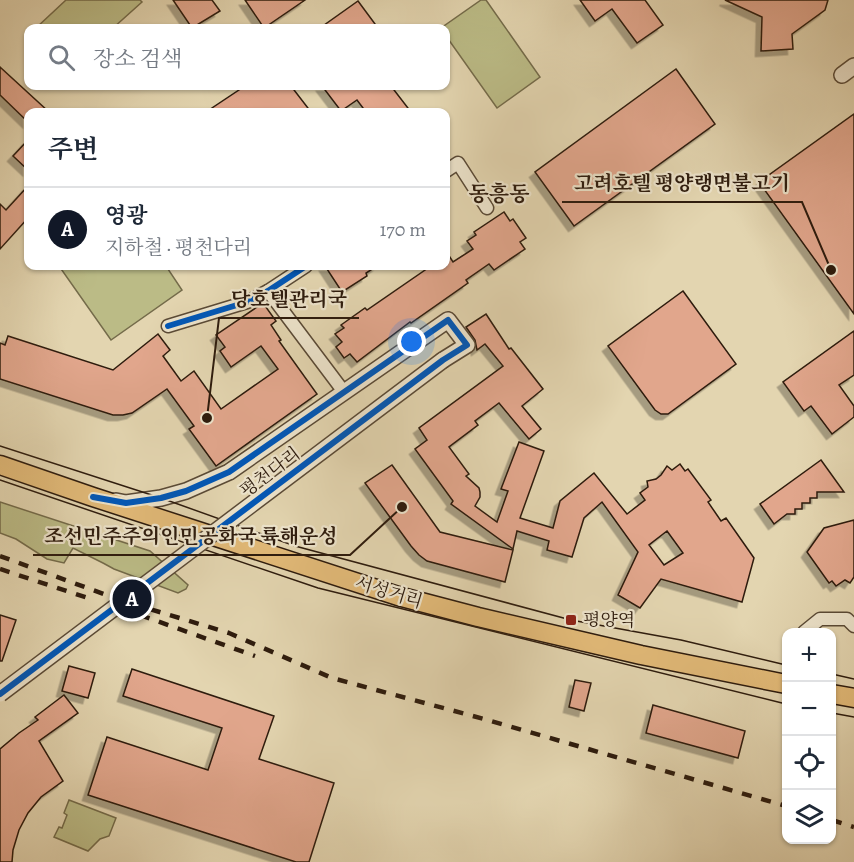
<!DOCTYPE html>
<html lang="ko">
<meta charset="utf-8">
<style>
:root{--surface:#fff;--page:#f6f6f7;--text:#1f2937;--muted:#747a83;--line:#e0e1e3;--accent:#111827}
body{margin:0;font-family:Alegreya,"Noto Serif KR",serif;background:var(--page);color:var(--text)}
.controls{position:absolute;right:18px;bottom:18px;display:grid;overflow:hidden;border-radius:12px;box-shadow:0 2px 4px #0004}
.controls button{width:54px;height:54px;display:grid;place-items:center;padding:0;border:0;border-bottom:2px solid var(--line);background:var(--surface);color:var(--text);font:30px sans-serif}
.you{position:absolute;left:412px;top:342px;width:21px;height:21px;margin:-15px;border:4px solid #fff;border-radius:50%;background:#1a73e8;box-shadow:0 0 0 9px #1a73e833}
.badge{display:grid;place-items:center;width:39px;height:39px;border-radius:50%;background:var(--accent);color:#fff;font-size:20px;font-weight:700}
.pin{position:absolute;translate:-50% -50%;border:3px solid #fff;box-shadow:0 2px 6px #0006}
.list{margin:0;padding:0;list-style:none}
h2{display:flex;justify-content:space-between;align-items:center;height:78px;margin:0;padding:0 24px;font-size:26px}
h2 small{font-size:20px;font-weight:400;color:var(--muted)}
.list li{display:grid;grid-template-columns:39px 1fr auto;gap:18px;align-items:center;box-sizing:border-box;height:84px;padding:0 24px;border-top:2px solid var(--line)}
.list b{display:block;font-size:22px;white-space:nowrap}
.list p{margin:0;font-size:20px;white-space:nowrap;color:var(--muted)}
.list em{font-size:20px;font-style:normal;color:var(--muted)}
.icon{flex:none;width:33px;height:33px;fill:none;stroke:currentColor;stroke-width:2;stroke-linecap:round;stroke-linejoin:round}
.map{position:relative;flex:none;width:854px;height:862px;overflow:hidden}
.search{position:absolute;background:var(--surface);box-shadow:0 2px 4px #0004;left:24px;top:24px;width:426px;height:66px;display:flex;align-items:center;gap:15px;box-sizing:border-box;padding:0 21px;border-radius:12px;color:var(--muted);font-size:22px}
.panel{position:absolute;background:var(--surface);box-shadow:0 2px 4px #0004;left:24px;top:108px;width:426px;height:162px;border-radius:12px}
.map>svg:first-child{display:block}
.green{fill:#bbbb86;stroke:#746b4a;stroke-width:1.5}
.building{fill:#e1a68c;stroke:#2d1b0d;stroke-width:1.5;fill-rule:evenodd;filter:url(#shadow)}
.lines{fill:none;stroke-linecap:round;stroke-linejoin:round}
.minor-casing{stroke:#5a4a36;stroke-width:15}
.tertiary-casing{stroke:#5a4a36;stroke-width:18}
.primary-casing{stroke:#2d1b0d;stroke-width:21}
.minor{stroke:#ede4cc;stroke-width:12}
.tertiary{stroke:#ede4cc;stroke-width:15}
.primary{stroke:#e2ba78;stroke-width:18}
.tram{stroke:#2d1b0d;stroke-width:1.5}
.rail{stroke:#2d1b0d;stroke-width:4.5;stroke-dasharray:10 10;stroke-linecap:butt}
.tertiary-bridge-casing{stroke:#5a4a36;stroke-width:18;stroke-linecap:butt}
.tertiary-bridge{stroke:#ede4cc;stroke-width:15}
.cycleway-casing{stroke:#ede4cc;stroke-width:10}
.cycleway{stroke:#0057b8;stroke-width:6}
.poi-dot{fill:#8f2418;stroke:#ede4cc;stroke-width:2}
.labels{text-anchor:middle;stroke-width:4.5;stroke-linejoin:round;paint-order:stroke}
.street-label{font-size:18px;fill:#2d1b0d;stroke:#ede4cc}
.poi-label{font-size:18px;fill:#2d1b0d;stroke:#ede4cc;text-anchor:start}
.quarter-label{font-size:21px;font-weight:bold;fill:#2d1b0d;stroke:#ede4cc}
.leader{fill:none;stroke:#2d1b0d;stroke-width:2}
.callout-dot{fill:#2d1b0d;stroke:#ede4cc;stroke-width:2}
.callout-label{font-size:20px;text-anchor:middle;font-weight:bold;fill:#2d1b0d;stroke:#ede4cc;stroke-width:4.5;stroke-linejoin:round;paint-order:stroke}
</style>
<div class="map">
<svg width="854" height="862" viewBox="0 0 854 862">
<defs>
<filter id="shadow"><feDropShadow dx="-5.5" dy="5.5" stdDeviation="0" flood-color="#0004"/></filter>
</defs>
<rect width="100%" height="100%" fill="#e3d5b0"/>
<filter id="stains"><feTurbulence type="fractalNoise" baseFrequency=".00333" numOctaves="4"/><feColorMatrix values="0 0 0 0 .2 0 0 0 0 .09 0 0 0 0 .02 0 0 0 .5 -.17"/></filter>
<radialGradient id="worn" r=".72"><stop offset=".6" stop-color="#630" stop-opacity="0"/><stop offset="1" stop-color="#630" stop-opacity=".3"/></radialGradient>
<g class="green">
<polygon points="66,0 140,0 142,2 113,28 36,28"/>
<polygon points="481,0 486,0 540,77 497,108 446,36 446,28 441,28"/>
<polygon points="59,266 166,266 182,290 111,340"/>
<polygon points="0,502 150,551 188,585 186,589 178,593 114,569 103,563 73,548 64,563 47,559 16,539 0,533"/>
<polygon points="69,800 116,818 109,836 100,839 88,851 54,837 59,827 62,828 67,815 64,813"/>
</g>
<g class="building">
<polygon points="173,0 212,0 220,11 192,28"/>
<polygon points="245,0 305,0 264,28"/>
<polygon points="580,0 645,0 663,25 637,43 612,9 595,21"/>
<polygon points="725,0 828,0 825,10 792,34 793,49 761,51 762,17"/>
<polygon points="358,1 378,28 320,28"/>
<polygon points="0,67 49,112 28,112 28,122 0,95"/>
<polygon points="676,69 715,124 574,226 535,172"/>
<polygon points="245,86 291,86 311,112 206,112"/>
<polygon points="322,86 391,86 411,112 366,112 357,100 341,111"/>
<polygon points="854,114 854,314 759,182"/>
<polygon points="28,140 28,170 13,156"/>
<polygon points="28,186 28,218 0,249 0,204 6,210"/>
<polygon points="504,212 510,221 513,219 526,238 520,242 525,249 494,270 489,264 466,280 468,283 411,323 410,322 357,362 350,354 344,358 336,347 342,342 335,334 344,328 341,325 365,308 367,310 431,266 446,266 446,251 453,262 473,249 467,241 476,235 474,232"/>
<polygon points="325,266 377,266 366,273 367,276 342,292"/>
<polygon points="683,291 736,364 668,414 661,414 655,410 608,346"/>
<polygon points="263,303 276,321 271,325 281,340 279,341 317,394 216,466 189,429 194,426 167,389 132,413 123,415 113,415 0,379 0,343 5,345 8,336 113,370 158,334 170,350 163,356 181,381 194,371 221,409 278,369 261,346 231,367 220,351 225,347 216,335"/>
<path d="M486 314 509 349 511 348 543 389 522 406 541 429 529 439 499 403 475 421 478 425 449 447 469 474 466 476 479 488 480 492V497L475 506 497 522 508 491 501 489 519 442 544 451 520 518 553 528 560 501 594 473 627 514 645 500 640 493 648 487 647 481 656 479 661 475 667 466 672 470 680 464 685 471 688 469 711 500 708 502 721 521 726 518 754 558 742 602 661 579 640 608 618 595 638 552 602 502 584 518 572 557 547 550 549 541 517 531 513 549 451 504 453 501 415 449 427 440 419 428 503 366 485 344 477 350 475 340 466 327ZM667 531 683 553 664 565 649 545Z"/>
<polygon points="854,331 854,375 839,385 854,406 854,417 832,434 811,406 804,411 783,382"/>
<polygon points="821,460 844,492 817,492 817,498 810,498 810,503 802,503 802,509 795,509 795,514 787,514 774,524 760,504"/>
<polygon points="392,465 440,532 513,550 505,582 427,561 419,555 411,546 365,483"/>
<polygon points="854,520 854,577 850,583 845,580 836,586 832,581 829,583 807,552 824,528"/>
<polygon points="0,615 16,620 2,661 0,661"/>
<polygon points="69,666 95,673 88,698 62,691"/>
<polygon points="132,669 274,716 259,759 334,783 309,862 296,862 88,795 107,737 208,770 222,728 123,696"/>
<polygon points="575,680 591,683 584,711 569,707"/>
<polygon points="64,695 78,713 39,741 63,781 41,797 28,813 19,830 13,850 12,862 0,862 0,749 19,733 38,720 35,717"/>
<polygon points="653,705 745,731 738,758 646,733"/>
</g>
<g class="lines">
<defs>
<g id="minor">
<polyline points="446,171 458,163 487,208"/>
<polyline points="268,291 344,392"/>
<polyline points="168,326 247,302 268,291 306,266"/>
<polyline points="804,632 820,619 847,619 854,626"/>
</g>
<g id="tertiary">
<polyline points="842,75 854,66"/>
<polyline points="116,501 126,503 161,498 186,491 229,472 448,320 467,345 443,360"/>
</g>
<g id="primary">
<polyline points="0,465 93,497 398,596 478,617 641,655 786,684"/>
<polyline points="832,694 854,698"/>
</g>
</defs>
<use href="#minor" class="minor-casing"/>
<use href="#tertiary" class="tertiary-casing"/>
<use href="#primary" class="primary-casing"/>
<use href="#minor" class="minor"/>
<use href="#tertiary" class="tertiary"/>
<use href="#primary" class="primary"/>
<g class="tram">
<polyline points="0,446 161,498 295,546 571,620 681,640 786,665"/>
<polyline points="0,480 318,588 786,704"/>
<polyline points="832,674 854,679"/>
<polyline points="832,713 854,717"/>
</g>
<g class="rail">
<polyline points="0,556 120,600 229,633 332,678 484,719 786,806"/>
<polyline points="0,569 91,599"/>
<polyline points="140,615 255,656"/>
<polyline points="832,820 854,827"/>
</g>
<defs>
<polyline id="tertiary-bridge" points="0,694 443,360"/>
</defs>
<use href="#tertiary-bridge" class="tertiary-bridge-casing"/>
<use href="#tertiary-bridge" class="tertiary-bridge"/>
<defs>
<g id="cycleway">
<polyline points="168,326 247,302 268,291 306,266"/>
<polyline points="0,694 443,360 467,345 448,320 229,472 186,491 161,498 126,503 93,497"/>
</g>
</defs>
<use href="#cycleway" class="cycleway-casing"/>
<use href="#cycleway" class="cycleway"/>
</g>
<rect class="poi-dot" x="565" y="614" width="12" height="12" rx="3"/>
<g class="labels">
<g class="street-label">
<text transform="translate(270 472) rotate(-37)" y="6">평천다리</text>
<text transform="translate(389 592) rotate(17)" y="6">서성거리</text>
</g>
<g class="poi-label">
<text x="583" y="626">평양역</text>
</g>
<g class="quarter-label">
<text x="499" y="201">동흥동</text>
</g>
</g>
<path class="leader" d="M831 270L802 202H562M207 418L219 318H359M402 507L350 555H33"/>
<g class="callout-dot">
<circle cx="831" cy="270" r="6"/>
<circle cx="207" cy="418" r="6"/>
<circle cx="402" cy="507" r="6"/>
</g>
<g class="callout-label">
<text x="682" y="190">고려호텔 평양랭면불고기</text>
<text x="289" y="306">당호텔관리국</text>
<text x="191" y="543">조선민주주의인민공화국 륙해운성</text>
</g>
<rect width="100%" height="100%" filter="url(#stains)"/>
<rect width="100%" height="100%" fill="url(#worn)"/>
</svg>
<div class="controls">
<button>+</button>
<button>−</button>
<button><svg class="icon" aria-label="locate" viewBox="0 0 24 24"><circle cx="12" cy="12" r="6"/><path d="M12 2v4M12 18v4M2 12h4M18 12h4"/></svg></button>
<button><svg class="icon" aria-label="layers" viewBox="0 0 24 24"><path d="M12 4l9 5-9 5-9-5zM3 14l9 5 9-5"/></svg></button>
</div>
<div class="you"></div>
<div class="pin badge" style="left:132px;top:599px">A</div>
<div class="search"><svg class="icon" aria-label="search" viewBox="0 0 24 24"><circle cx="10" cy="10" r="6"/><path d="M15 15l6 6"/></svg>장소 검색</div>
<section class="panel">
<h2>주변<small></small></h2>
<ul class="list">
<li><span class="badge">A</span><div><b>영광</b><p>지하철 · 평천다리</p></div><em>170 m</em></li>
</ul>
</section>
</div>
